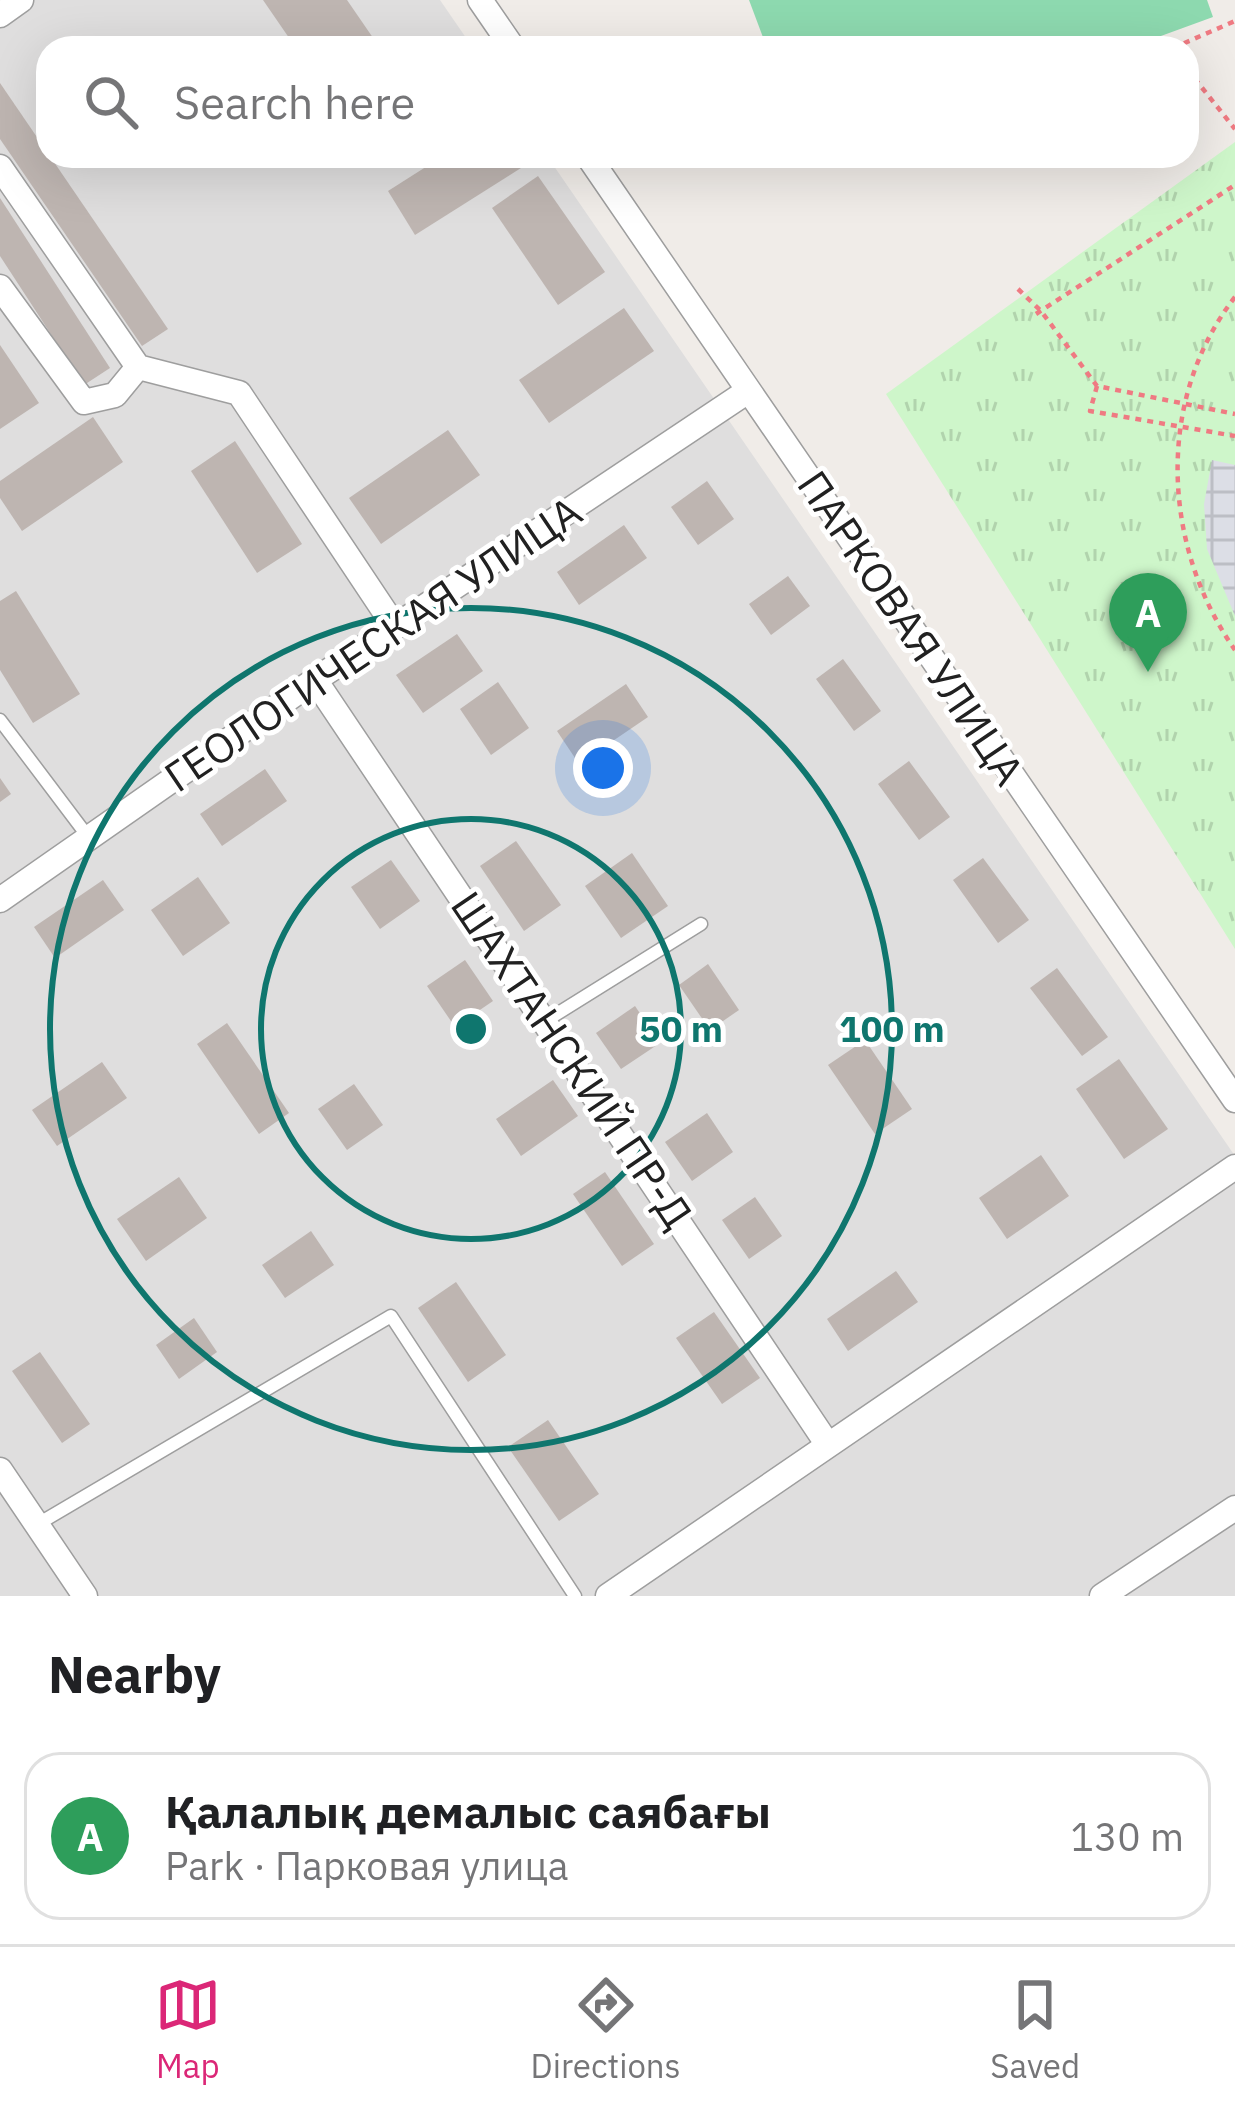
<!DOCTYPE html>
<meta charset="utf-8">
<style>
:root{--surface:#fff;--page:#f6f6f6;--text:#202124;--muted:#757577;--line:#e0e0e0;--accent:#db2777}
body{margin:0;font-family:"IBM Plex Sans",sans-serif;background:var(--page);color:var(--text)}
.you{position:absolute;left:603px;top:768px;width:42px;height:42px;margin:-30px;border:9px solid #fff;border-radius:50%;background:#1a73e8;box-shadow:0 0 0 18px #1a73e833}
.badge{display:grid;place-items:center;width:78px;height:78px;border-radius:50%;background:var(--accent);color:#fff;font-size:39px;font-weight:700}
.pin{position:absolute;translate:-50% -99px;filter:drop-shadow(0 3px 6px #0008)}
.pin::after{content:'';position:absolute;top:63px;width:42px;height:36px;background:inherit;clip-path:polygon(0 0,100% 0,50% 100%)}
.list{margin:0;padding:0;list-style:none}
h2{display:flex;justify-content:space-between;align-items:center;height:156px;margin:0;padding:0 48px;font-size:51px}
h2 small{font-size:39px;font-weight:400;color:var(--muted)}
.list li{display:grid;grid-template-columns:78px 1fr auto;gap:36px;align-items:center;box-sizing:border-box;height:168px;margin:0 24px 24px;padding:0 24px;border:3px solid var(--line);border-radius:36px}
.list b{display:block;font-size:45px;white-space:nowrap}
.list p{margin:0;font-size:39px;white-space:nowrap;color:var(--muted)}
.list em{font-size:39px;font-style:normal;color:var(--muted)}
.icon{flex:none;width:66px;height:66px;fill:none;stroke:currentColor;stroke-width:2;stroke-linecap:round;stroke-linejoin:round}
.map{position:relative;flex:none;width:1235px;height:1596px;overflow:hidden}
.search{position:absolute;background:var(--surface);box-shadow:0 12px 48px #0002;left:36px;right:36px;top:36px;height:132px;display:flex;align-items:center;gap:30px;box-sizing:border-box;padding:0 42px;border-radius:36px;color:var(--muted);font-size:45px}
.sheet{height:348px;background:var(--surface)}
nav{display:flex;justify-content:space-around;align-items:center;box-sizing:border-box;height:168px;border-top:3px solid var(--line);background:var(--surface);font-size:33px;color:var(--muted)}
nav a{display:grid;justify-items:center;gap:6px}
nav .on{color:var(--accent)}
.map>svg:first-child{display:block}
.residential{fill:#dfdede}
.park{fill:url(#park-tufts)}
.pitch{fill:#8dd9af}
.plaza{fill:url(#plaza-grid)}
.building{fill:#beb5b1}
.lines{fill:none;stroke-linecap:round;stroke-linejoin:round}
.service-casing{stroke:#9e9e9e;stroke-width:15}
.minor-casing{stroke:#9e9e9e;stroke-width:27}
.path{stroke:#ef7a82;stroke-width:4.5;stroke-dasharray:6 6;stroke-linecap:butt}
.service{stroke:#fff;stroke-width:12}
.minor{stroke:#fff;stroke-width:24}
.ring{fill:none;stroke:#0f766e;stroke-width:6}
.labels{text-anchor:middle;stroke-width:10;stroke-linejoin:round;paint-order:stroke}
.street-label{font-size:42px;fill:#212121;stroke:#fff}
.centre{fill:#0f766e;stroke:#fff;stroke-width:6}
.ring-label{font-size:36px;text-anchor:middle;font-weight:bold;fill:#0f766e;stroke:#fff;stroke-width:10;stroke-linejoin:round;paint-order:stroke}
</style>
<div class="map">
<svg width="1235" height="1596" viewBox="0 0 1235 1596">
<defs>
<pattern id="park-tufts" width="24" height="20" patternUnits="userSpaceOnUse" patternTransform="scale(3)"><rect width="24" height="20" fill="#cef6ca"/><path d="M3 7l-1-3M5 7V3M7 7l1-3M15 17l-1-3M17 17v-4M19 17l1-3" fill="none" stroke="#b1d3ad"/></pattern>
<pattern id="plaza-grid" width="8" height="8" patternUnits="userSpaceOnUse" patternTransform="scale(3)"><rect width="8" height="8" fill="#dcdee6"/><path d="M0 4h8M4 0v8" fill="none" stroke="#bcbec5"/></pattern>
</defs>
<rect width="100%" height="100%" fill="#f0ece8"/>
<polygon class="residential" points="0,0 440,0 473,48 48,48 48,156 547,156 1235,1156 1235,1596 0,1596"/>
<polygon class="park" points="1235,142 1235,949 886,394"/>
<polygon class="pitch" points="749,0 1207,0 1213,17 1128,48 767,48"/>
<polygon class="plaza" points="1212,460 1235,465 1235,616 1207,549 1204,504"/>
<g class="building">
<polygon points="263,0 347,0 380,48 296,48"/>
<polygon points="0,83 168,329 142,346 0,139"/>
<polygon points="443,156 513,156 521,168 415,235 388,191"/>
<polygon points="538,176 605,272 558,305 492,208"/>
<polygon points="0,198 110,368 84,385 0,256"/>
<polygon points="624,308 654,351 549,423 519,380"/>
<polygon points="0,345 39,403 0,429"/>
<polygon points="93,417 123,462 22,531 0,498 0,481"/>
<polygon points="448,430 480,475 381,544 349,498"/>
<polygon points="235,441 302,544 257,573 191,471"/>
<polygon points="707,481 734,519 698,545 671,507"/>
<polygon points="624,525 647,558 579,605 557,572"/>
<polygon points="788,576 810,606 771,635 749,604"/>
<polygon points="16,591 80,694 33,723 0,670 0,601"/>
<polygon points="457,634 483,671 423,713 396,675"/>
<polygon points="843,659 881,711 854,731 816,679"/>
<polygon points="498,682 529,728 491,755 460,709"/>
<polygon points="626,684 648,717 579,764 557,731"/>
<polygon points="909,761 950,817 919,840 878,784"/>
<polygon points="265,769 287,801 222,846 200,814"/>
<polygon points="0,778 11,794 0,802"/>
<polygon points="516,841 561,905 524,931 480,866"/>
<polygon points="632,853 668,906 621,938 585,886"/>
<polygon points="983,858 1029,920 998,943 953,880"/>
<polygon points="391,860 420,901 380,929 351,887"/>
<polygon points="198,877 230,923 183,956 151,910"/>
<polygon points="103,880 124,910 55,958 34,927"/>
<polygon points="465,960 493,1001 455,1027 427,986"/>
<polygon points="708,964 739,1010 710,1030 679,985"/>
<polygon points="1057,968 1108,1037 1082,1056 1030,988"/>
<polygon points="635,1006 660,1043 621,1069 596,1033"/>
<polygon points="227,1023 289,1113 259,1134 197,1044"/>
<polygon points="865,1040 912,1109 875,1134 828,1065"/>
<polygon points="1119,1059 1168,1129 1124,1159 1076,1089"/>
<polygon points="102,1062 127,1098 57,1146 32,1110"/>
<polygon points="553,1080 578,1116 521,1156 496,1119"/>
<polygon points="354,1084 383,1125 347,1150 318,1109"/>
<polygon points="707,1113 733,1152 692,1181 665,1142"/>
<polygon points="1041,1155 1069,1196 1007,1239 979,1198"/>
<polygon points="605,1172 654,1244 622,1266 573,1194"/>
<polygon points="179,1177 207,1218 146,1261 117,1219"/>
<polygon points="755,1197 782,1236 749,1259 722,1220"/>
<polygon points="311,1231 334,1265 285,1298 262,1265"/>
<polygon points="896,1271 918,1302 848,1351 827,1319"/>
<polygon points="456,1282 506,1355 468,1382 418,1308"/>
<polygon points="714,1312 760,1378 722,1404 676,1338"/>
<polygon points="194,1318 217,1352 179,1379 156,1345"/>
<polygon points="40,1352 90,1424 62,1443 12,1371"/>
<polygon points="548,1420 599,1494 559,1521 508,1447"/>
</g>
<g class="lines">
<defs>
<g id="service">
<polyline points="0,720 89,838"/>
<polyline points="547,1020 701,924"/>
<polyline points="38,1524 391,1316 575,1596"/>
</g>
<g id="minor">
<polyline points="480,0 513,48"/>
<polyline points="0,15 21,0"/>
<polyline points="588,156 1235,1100"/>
<polyline points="0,167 138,367 239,393 395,627"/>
<polyline points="0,287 84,402 115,395 138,367"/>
<polyline points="315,680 826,1442"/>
<polyline points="0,900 315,680 748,391"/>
<polyline points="0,1470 85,1596"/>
<polyline points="608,1596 1235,1167"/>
<polyline points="1102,1596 1235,1508"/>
</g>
</defs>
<use href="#service" class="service-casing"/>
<use href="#minor" class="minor-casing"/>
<g class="path">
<polyline points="1173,48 1235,21"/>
<polyline points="1187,69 1235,129"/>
<polyline points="1018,289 1041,311 1097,386 1235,414"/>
<path d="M1235 297C1155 400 1162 546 1235 650"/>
<polyline points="1036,314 1235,185"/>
<polyline points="1097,386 1090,411 1235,436"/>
</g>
<use href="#service" class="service"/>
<use href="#minor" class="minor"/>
</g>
<g class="ring">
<circle cx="471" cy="1029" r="210"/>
<circle cx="471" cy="1029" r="421"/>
</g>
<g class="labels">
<g class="street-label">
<text transform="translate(911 628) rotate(56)" y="15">ПАРКОВАЯ УЛИЦА</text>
<text transform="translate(373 644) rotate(-34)" y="15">ГЕОЛОГИЧЕСКАЯ УЛИЦА</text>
<text transform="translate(572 1060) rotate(56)" y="15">ШАХТАНСКИЙ ПР-Д</text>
</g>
</g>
<circle cx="471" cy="1029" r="18" class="centre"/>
<g class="ring-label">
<text x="681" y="1042">50 m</text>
<text x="892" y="1042">100 m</text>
</g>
</svg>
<div class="you"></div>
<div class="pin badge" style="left:1148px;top:672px;background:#2e9e5b">A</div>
<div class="search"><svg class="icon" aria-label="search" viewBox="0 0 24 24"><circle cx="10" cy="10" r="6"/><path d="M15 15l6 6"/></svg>Search here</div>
</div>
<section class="sheet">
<h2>Nearby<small></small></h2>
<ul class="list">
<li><span class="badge" style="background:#2e9e5b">A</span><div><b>Қалалық демалыс саябағы</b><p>Park · Парковая улица</p></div><em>130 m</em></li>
</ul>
</section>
<nav>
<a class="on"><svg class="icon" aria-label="map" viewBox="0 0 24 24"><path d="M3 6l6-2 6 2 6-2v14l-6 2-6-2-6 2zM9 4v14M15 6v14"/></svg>Map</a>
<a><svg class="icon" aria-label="directions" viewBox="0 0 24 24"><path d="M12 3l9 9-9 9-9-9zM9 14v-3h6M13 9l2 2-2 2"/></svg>Directions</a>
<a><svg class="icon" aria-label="saved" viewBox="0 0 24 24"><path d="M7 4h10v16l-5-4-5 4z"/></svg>Saved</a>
</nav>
